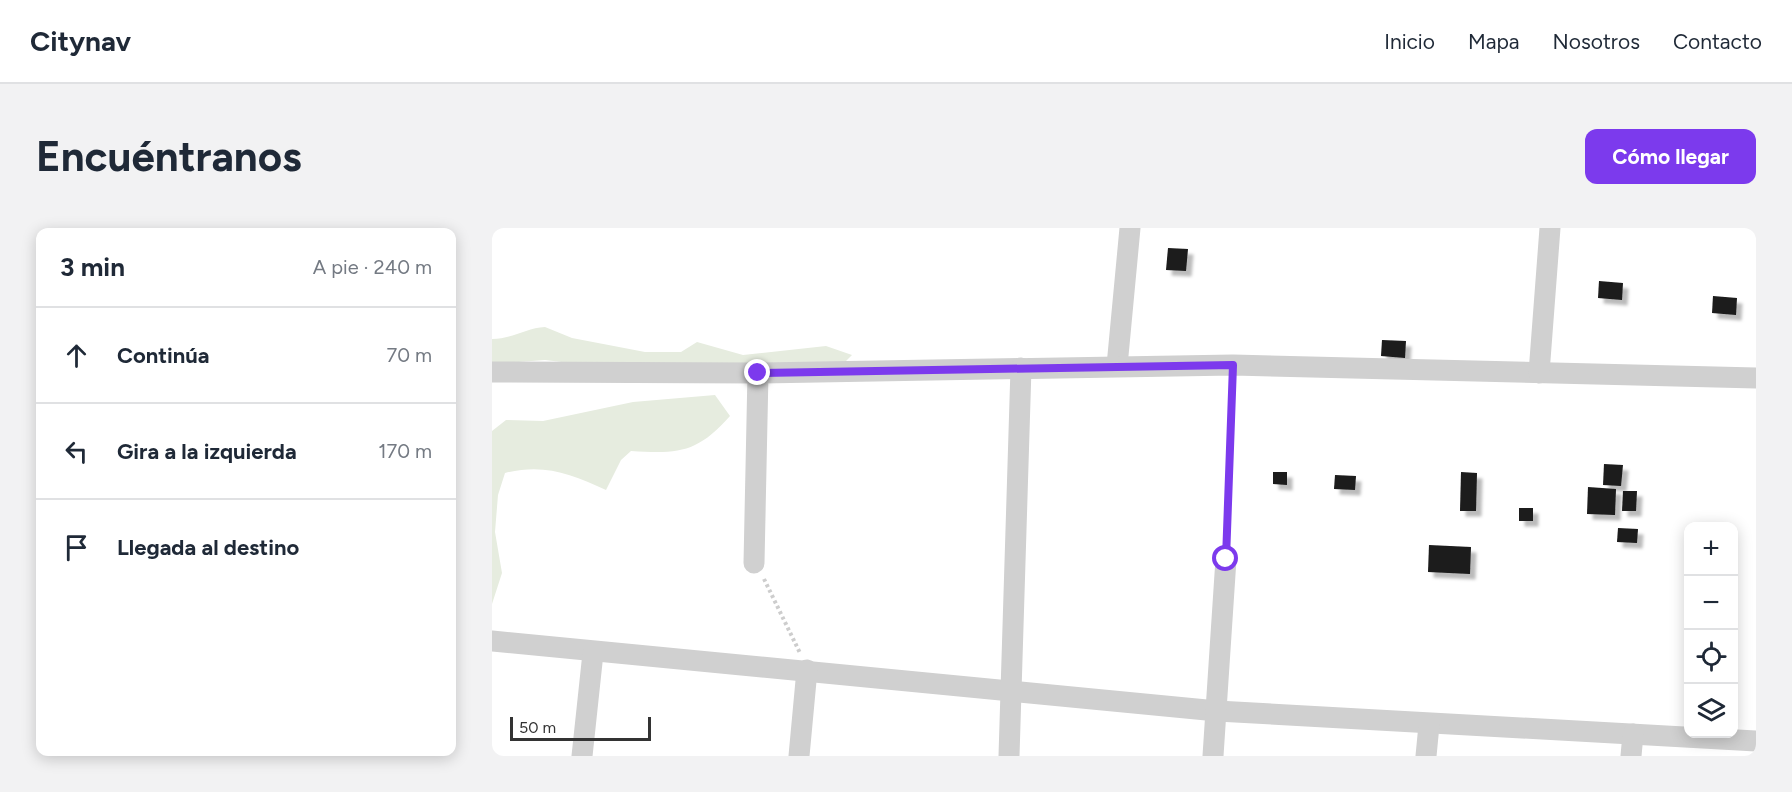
<!DOCTYPE html>
<html lang="es">
<meta charset="utf-8">
<style>
:root{--surface:#fff;--page:#f2f2f3;--text:#1f2937;--muted:#747a83;--line:#e0e1e3;--accent:#7c3aed}
body{margin:0;font-family:Figtree,sans-serif;background:var(--page);color:var(--text)}
.controls{position:absolute;right:18px;bottom:18px;display:grid;overflow:hidden;border-radius:12px;box-shadow:0 3px 15px #0003}
.controls button{width:54px;height:54px;display:grid;place-items:center;padding:0;border:0;border-bottom:2px solid var(--line);background:var(--surface);color:var(--text);font:30px sans-serif}
.scale{position:absolute;left:18px;bottom:15px;width:141px;box-sizing:border-box;padding-left:6px;border:3px solid #333;border-top:0;font-size:16px;line-height:21px;white-space:nowrap;color:#333;-webkit-text-stroke:4px #fff;paint-order:stroke}
.stop{position:absolute;width:18px;height:18px;margin:-14px;border:4px solid #7c3aed;border-radius:50%;background:#fff}
.stop.end{background:#7c3aed;border-color:#fff;box-shadow:0 2px 6px #0008}
.list{margin:0;padding:0;list-style:none}
h2{display:flex;justify-content:space-between;align-items:center;height:78px;margin:0;padding:0 24px;font-size:26px}
h2 small{font-size:20px;font-weight:400;color:var(--muted)}
.list li{display:grid;grid-template-columns:39px 1fr auto;gap:18px;align-items:center;box-sizing:border-box;height:96px;padding:0 24px;border-top:2px solid var(--line)}
.list b{display:block;font-size:22px;white-space:nowrap}
.list em{font-size:20px;font-style:normal;color:var(--muted)}
.icon{flex:none;width:33px;height:33px;fill:none;stroke:currentColor;stroke-width:2;stroke-linecap:round;stroke-linejoin:round}
.map{position:relative;flex:none;width:1264px;height:528px;overflow:hidden;border-radius:12px}
header{display:flex;align-items:center;gap:36px;box-sizing:border-box;height:84px;padding:0 30px;background:var(--surface);border-bottom:2px solid var(--line)}
header strong{font-size:28px}
nav{display:flex;gap:33px;margin-inline-start:auto;font-size:21px}
.intro{display:flex;align-items:center;justify-content:space-between;box-sizing:border-box;height:144px;padding:0 36px}
h1{margin:0;font-size:42px}
.button{padding:15px 27px;border-radius:12px;background:var(--accent);color:#fff;font-size:21px;font-weight:700}
main{display:flex;gap:36px;padding:0 36px}
aside{flex:1;background:var(--surface);border-radius:12px;box-shadow:0 3px 15px #0003}
.map>svg:first-child{display:block}
.green{fill:#e6ecdf}
.building{fill:#1a1a1a;filter:url(#shadow)}
.lines{fill:none;stroke-linecap:round;stroke-linejoin:round}
.path{stroke:#cdcdcd;stroke-width:4;stroke-dasharray:3 3;stroke-linecap:butt}
.minor{stroke:#d0d0d0;stroke-width:21}
.route{stroke:#7c3aed;stroke-width:8}
</style>
<header>
<strong>Citynav</strong>
<nav><a>Inicio</a><a>Mapa</a><a>Nosotros</a><a>Contacto</a></nav>
</header>
<div class="intro"><h1>Encuéntranos</h1><a class="button">Cómo llegar</a></div>
<main>
<aside>
<h2>3 min<small>A pie · 240 m</small></h2>
<ul class="list">
<li><svg class="icon" aria-label="ahead" viewBox="0 0 24 24"><path d="M12 20V5M6 11l6-6 6 6"/></svg><div><b>Continúa</b></div><em>70 m</em></li>
<li><svg class="icon" aria-label="left" viewBox="0 0 24 24"><path d="M17 20v-9H6M10 6l-5 5 5 5"/></svg><div><b>Gira a la izquierda</b></div><em>170 m</em></li>
<li><svg class="icon" aria-label="arrive" viewBox="0 0 24 24"><path d="M6 21V4h12l-3 4 3 4H6"/></svg><div><b>Llegada al destino</b></div></li>
</ul>
</aside>
<div class="map">
<svg width="1264" height="528" viewBox="0 0 1264 528">
<defs>
<filter id="shadow"><feDropShadow dx="5.5" dy="5.5" stdDeviation="1.5" flood-color="#0004"/></filter>
</defs>
<rect width="100%" height="100%" fill="#fff"/>
<g class="green">
<path d="M53 99 80 110 153 124H189L205 114 251 127 334 118 360 127 352 135 95 137 53 132 0 136V111C20 111 34 100 53 99Z"/>
<path d="M223 167 238 188C205 225 187 226 139 223L129 232 114 262C79 246 52 235 13 245L6 267 3 304 10 345 0 376V203L14 192 51 193 141 174Z"/>
</g>
<g class="building">
<polygon points="676,20 696,21 694,43 674,42"/>
<polygon points="1107,53 1131,55 1130,72 1106,70"/>
<polygon points="1221,68 1245,70 1244,87 1220,85"/>
<polygon points="890,112 914,113 913,130 889,128"/>
<polygon points="1112,236 1131,237 1129,258 1111,257"/>
<polygon points="781,244 795,244 795,257 781,256"/>
<polygon points="969,244 985,245 984,283 968,283"/>
<polygon points="843,247 864,248 863,262 842,261"/>
<polygon points="1096,259 1124,261 1123,287 1095,286"/>
<polygon points="1131,263 1145,263 1144,283 1130,283"/>
<rect x="1027" y="280" width="14" height="13"/>
<polygon points="1126,300 1146,301 1145,315 1125,314"/>
<polygon points="937,317 979,319 978,346 936,344"/>
</g>
<g class="lines">
<g class="path">
<polyline points="735,312 740,155"/>
<polyline points="272,351 308,425"/>
</g>
<g class="minor">
<polyline points="625,138 638,0"/>
<polyline points="0,144 266,145 741,137 1264,150"/>
<polyline points="1047,145 1058,0"/>
<polyline points="262,335 266,145"/>
<polyline points="0,413 725,483 1264,513"/>
<polyline points="90,528 101,425"/>
<polyline points="307,528 315,442"/>
<polyline points="517,528 529,140"/>
<polyline points="721,528 734,331"/>
<polyline points="934,528 937,497"/>
<polyline points="1139,528 1141,506"/>
</g>
</g>
<g class="lines">
<polyline class="route" points="266,145 741,137 734,331"/>
</g>
</svg>
<div class="controls">
<button>+</button>
<button>−</button>
<button><svg class="icon" aria-label="locate" viewBox="0 0 24 24"><circle cx="12" cy="12" r="6"/><path d="M12 2v4M12 18v4M2 12h4M18 12h4"/></svg></button>
<button><svg class="icon" aria-label="layers" viewBox="0 0 24 24"><path d="M12 4l9 5-9 5-9-5zM3 14l9 5 9-5"/></svg></button>
</div>
<div class="scale">50 m</div>
<div class="stop" style="left:734px;top:331px"></div>
<div class="stop end" style="left:266px;top:145px"></div>
</div>
</main>
